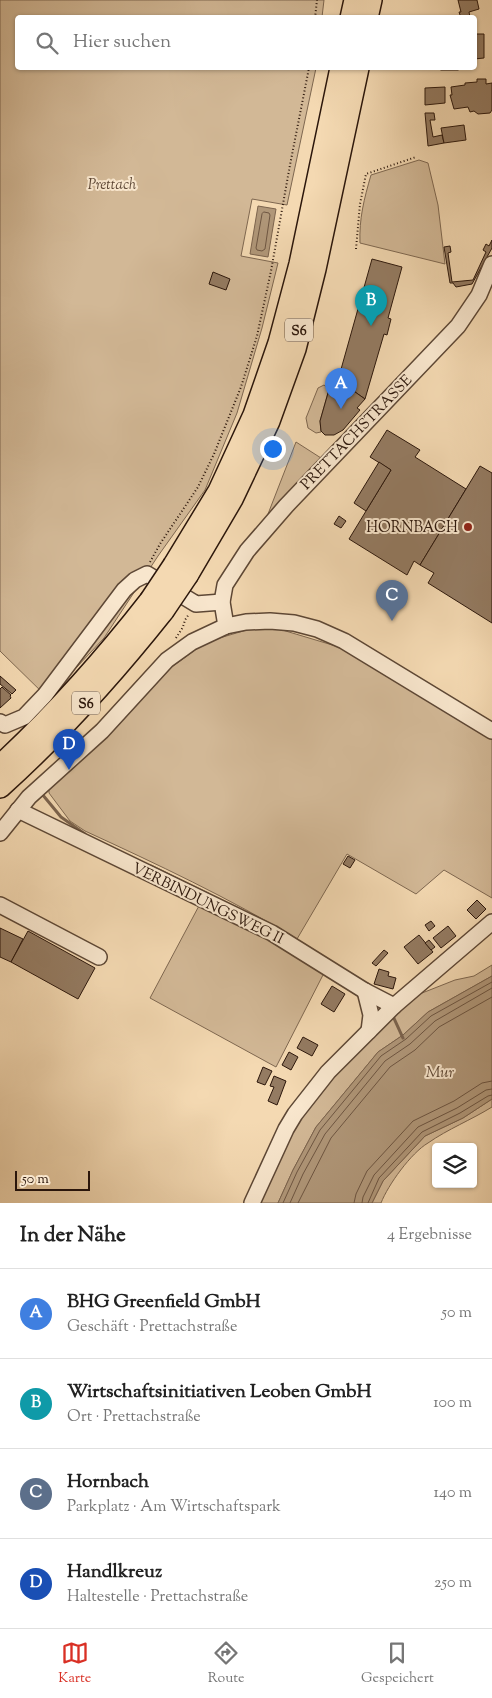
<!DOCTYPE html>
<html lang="de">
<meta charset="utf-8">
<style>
:root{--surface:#fff;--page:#f2f2f2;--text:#222;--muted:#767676;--line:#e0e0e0;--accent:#d93025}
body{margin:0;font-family:"Sorts Mill Goudy",serif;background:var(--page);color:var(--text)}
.controls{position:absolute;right:15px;bottom:15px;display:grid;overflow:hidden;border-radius:5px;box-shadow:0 1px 4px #0004}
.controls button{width:45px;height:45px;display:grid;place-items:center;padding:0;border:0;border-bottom:1px solid var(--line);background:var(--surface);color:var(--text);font:25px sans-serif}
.scale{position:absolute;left:15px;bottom:12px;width:75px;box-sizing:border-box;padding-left:5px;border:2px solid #2b160b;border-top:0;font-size:14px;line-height:18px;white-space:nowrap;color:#2b160b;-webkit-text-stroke:4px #f8e6cd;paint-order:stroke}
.you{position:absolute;left:272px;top:448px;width:18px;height:18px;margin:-12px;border:4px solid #fff;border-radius:50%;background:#1a73e8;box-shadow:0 0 0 8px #1a73e833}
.badge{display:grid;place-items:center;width:32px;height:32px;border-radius:50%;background:var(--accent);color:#fff;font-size:16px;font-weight:700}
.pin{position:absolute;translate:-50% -41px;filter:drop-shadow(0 1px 2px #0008)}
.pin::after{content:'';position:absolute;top:26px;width:18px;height:15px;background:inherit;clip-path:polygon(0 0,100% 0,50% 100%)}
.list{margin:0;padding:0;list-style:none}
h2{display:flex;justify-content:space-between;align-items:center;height:65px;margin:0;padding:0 20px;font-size:21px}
h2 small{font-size:16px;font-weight:400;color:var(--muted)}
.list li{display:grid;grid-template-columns:32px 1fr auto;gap:15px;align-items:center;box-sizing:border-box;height:90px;padding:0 20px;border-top:1px solid var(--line)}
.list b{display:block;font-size:19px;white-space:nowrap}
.list p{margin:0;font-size:16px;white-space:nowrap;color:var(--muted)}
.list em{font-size:16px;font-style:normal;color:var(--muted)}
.icon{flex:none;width:28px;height:28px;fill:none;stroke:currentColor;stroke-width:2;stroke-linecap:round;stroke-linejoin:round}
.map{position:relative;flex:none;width:492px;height:1203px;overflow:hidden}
.search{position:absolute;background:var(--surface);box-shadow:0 1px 4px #0004;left:15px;right:15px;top:15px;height:55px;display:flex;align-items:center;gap:12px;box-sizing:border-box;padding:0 18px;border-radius:5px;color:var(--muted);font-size:19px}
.sheet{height:425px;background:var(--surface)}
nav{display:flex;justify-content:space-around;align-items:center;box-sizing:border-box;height:70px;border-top:1px solid var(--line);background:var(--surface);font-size:14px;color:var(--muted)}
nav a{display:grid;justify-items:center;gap:2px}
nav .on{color:var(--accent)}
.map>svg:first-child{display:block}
.green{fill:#d2b896;stroke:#7e6750}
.water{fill:#b09779;stroke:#7b634d}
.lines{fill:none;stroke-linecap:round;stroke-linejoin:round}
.shore{stroke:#6e5642;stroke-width:1}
.stream{stroke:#7b634d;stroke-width:3}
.building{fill:#947b62;stroke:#2b160b}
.minor-casing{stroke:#5d4735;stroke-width:18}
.highway-casing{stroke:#2b160b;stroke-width:24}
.path{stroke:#2b160b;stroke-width:2;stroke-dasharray:1 2.5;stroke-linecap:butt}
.minor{stroke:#f8e6cd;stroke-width:15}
.highway{stroke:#f4d9b2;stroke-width:21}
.highway-bridge-casing{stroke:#2b160b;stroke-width:24;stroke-linecap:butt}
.highway-bridge{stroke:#f4d9b2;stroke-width:21}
.poi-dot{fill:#8f2418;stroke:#f8e6cd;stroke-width:2}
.labels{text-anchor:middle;stroke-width:4;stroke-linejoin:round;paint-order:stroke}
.shield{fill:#f8e6cd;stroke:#685445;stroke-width:1}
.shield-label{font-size:14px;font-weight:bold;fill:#2b160b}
.park-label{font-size:15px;font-style:italic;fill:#5d4735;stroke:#f8e6cd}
.street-label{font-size:15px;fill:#2b160b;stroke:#f8e6cd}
.poi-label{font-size:15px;fill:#2b160b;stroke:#f8e6cd;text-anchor:end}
.water-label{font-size:16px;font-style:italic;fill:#604a37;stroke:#f8e6cd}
</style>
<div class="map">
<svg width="492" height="1203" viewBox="0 0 492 1203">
<rect width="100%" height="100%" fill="#f4d9b2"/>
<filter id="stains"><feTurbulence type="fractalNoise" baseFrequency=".004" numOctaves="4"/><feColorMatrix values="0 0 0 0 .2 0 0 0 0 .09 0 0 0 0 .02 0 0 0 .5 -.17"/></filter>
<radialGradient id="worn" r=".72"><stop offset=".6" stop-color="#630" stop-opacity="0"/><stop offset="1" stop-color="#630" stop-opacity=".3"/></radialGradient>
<g class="green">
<polygon points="0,0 324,0 322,17 18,18 18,68 316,68 287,205 252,199 241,256 278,263 262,328 237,413 205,490 158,556 104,638 48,698 0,651"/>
<path d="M419 160 428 163 438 205 445 264 360 243C359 219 364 199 371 175Z"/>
<polygon points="324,385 329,389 320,421 321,432 316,433 308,428 306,418 318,388"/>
<polygon points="296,442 321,458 270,516 268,514"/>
<path d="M250 629H279L339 647 492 737V898L444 870 416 894 347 854 297 939C229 898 157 864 85 831L70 821 49 793V788L165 672 206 642Z"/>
<polygon points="201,902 234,917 324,973 276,1067 150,998"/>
<polygon points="492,965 492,976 428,1012 403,1035 378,1052 316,1127 293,1170 278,1203 258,1203 291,1127 353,1053 417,995 455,980 474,976"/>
<path d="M492 1099V1107C471 1120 448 1129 428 1143 411 1153 388 1185 381 1203H372L383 1181 425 1136 463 1118Z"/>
</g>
<g class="water">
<polygon points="258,206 276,209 268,257 250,254"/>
<polygon points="492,976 492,1099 463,1118 425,1136 383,1181 372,1203 278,1203 293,1170 316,1127 378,1052 403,1035 428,1012"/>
</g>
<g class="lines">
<g class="shore">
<polygon points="264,212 269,213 270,215 265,249 262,251 257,250 256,248 262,214"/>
<polyline points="283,1203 297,1172 320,1130 381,1056 406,1039 431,1016 492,982"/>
<polyline points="290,1203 303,1174 325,1134 385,1061 410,1044 435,1021 492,988"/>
<polyline points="298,1203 331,1138 390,1067 415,1050 439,1027 492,997"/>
<polyline points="354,1203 356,1194 367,1171 413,1121 454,1101 482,1083 492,1081"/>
<polyline points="362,1203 363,1197 374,1175 418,1127 457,1108 486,1090 492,1089"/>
<polyline points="368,1203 379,1178 422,1132 460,1113 488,1096 492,1095"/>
</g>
<g class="stream">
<polyline points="42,794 61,817 85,834"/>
<polyline points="151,866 208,894"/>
<polyline points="392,1014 403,1038"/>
</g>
</g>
<g class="building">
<polygon points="458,0 477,0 479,9 469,12 470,17 461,18 459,12 461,12"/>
<polygon points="474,34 484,34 484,58 474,59"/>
<rect x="441" y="68" width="17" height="2"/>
<polygon points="477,79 486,79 486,84 492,83 492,110 490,113 478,114 474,111 470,112 468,107 454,109 450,95 452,95 451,87 465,85 465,83 477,82"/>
<polygon points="445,87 445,103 425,105 425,88"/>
<polygon points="425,113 434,113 435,120 430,120 433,137 442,135 444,143 428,146"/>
<polygon points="464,125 466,140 444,143 441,128"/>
<polygon points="492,240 492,248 472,284 456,287 453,283 450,283 444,247 450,246 451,252 448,253 452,282 473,280 486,252 483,250 486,244 489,246"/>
<polygon points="372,259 402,267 388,318 391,319 387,335 384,334 365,399 338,380"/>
<polygon points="213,272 230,279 226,290 209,284"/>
<polygon points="338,380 365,399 357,408 360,410 343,430 334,435 325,435 321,431 320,421 330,386 335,389"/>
<polygon points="387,430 420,450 415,457 466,489 420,565 414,561 407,575 349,539 391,470 370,457"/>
<polygon points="379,462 391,470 366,511 354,503"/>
<polygon points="480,466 492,473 492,623 428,583 434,573 420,565"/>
<polygon points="339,516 346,521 341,528 334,524"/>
<polygon points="0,676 16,690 12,694 0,684"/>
<polygon points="2,687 11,695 10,696 11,698 0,708 0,689"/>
<polygon points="348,856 355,860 350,868 343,864"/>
<polygon points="477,900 486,909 476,919 467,910"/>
<polygon points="431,921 435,926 429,931 425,925"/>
<polygon points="448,926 456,936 441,948 433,938"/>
<polygon points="0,928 23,939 11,962 0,957"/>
<polygon points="28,931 95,968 78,999 11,962"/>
<polygon points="419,935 433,952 418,964 404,947"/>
<polygon points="429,940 435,947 431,950 425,943"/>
<polygon points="384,950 388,953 376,966 372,963"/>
<polygon points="379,969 389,972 388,976 396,978 393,989 374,984"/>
<polygon points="332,986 345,994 334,1012 321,1004"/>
<polygon points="303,1037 318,1045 312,1056 297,1048"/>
<polygon points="289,1052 298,1057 291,1070 282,1065"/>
<polygon points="263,1067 272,1071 265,1085 257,1082"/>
<polygon points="274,1076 286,1081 277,1105 268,1101 274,1087 270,1086"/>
</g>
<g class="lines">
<defs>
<g id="minor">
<polyline points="226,626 222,602 225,585 247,551 286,506 458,326 479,295 492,264"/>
<polyline points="0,722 5,725 24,717 45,695 124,590 135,580 147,574 196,604 222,602"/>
<polyline points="18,810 272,933 365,991 394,1006"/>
<polyline points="0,833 29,797 102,731 167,660 192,642 226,626 246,622 270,621 294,623 317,629 344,641 492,731"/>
<polyline points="0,905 99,957"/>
<polyline points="365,991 371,1015 369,1031"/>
<polyline points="252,1203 286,1129 295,1114 328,1072 394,1006 492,922"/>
</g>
<g id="highway">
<polyline points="351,18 355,0"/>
<polyline points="367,18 371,0"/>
<polyline points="174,565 219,491 254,415 279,343 300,264 341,68"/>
<polyline points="188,574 232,499 269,421 295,349 315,269 358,68"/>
<path d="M0 766C55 715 104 660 150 601"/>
<path d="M0 787C60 733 113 674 163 611"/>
</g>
</defs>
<use href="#minor" class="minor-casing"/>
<use href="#highway" class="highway-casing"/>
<g class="path">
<polyline points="315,18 317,0"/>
<polyline points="356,249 360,204 366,174 416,157"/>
<polyline points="150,562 160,544 198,487 214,454 241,387 257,336 271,271 290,165 309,68"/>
<polyline points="176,638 183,627 185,620 189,614"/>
</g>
<use href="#minor" class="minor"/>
<use href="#highway" class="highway"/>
<defs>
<g id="highway-bridge">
<polyline points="150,601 174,565"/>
<polyline points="163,611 188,574"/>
</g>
</defs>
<use href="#highway-bridge" class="highway-bridge-casing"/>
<use href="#highway-bridge" class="highway-bridge"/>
</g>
<circle class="poi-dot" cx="468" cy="527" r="5"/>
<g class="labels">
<g class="shield">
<rect x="285" y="318.5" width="28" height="23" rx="4"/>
<rect x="72" y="691.5" width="28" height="23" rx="4"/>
</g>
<g class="shield-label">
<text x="299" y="335">S6</text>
<text x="86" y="708">S6</text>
</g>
<g class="park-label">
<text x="112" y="189">Prettach</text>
</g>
<g class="street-label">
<text transform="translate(356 432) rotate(-46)" y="5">PRETTACHSTRASSE</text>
<text transform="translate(208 903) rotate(26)" y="5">VERBINDUNGSWEG II</text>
</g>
<g class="poi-label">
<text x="458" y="532">HORNBACH</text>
</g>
<g class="water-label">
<text x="440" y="1077">Mur</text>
</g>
</g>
<rect width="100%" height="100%" filter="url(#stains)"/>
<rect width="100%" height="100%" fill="url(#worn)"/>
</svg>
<div class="controls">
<button><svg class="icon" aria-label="layers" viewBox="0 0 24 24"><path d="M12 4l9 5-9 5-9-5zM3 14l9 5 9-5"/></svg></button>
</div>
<div class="scale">50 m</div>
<div class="you"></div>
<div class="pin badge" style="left:341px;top:409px;background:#3f7fe0">A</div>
<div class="pin badge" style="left:371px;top:326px;background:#0f9aa8">B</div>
<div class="pin badge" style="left:392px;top:621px;background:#5c6f8a">C</div>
<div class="pin badge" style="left:69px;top:770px;background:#1a4fb4">D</div>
<div class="search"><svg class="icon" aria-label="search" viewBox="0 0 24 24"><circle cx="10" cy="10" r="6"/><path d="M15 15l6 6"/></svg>Hier suchen</div>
</div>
<section class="sheet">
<h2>In der Nähe<small>4 Ergebnisse</small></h2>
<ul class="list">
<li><span class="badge" style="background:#3f7fe0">A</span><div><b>BHG Greenfield GmbH</b><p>Geschäft · Prettachstraße</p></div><em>50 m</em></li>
<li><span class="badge" style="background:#0f9aa8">B</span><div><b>Wirtschaftsinitiativen Leoben GmbH</b><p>Ort · Prettachstraße</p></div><em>100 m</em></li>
<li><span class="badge" style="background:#5c6f8a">C</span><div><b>Hornbach</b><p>Parkplatz · Am Wirtschaftspark</p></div><em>140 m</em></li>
<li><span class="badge" style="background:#1a4fb4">D</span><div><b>Handlkreuz</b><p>Haltestelle · Prettachstraße</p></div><em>250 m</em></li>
</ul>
</section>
<nav>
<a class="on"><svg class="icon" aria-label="map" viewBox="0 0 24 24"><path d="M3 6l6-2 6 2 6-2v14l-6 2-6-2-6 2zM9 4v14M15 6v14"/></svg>Karte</a>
<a><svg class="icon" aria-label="directions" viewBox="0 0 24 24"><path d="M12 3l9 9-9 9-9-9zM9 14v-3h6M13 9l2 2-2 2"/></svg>Route</a>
<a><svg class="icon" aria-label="saved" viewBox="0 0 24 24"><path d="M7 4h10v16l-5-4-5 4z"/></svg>Gespeichert</a>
</nav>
